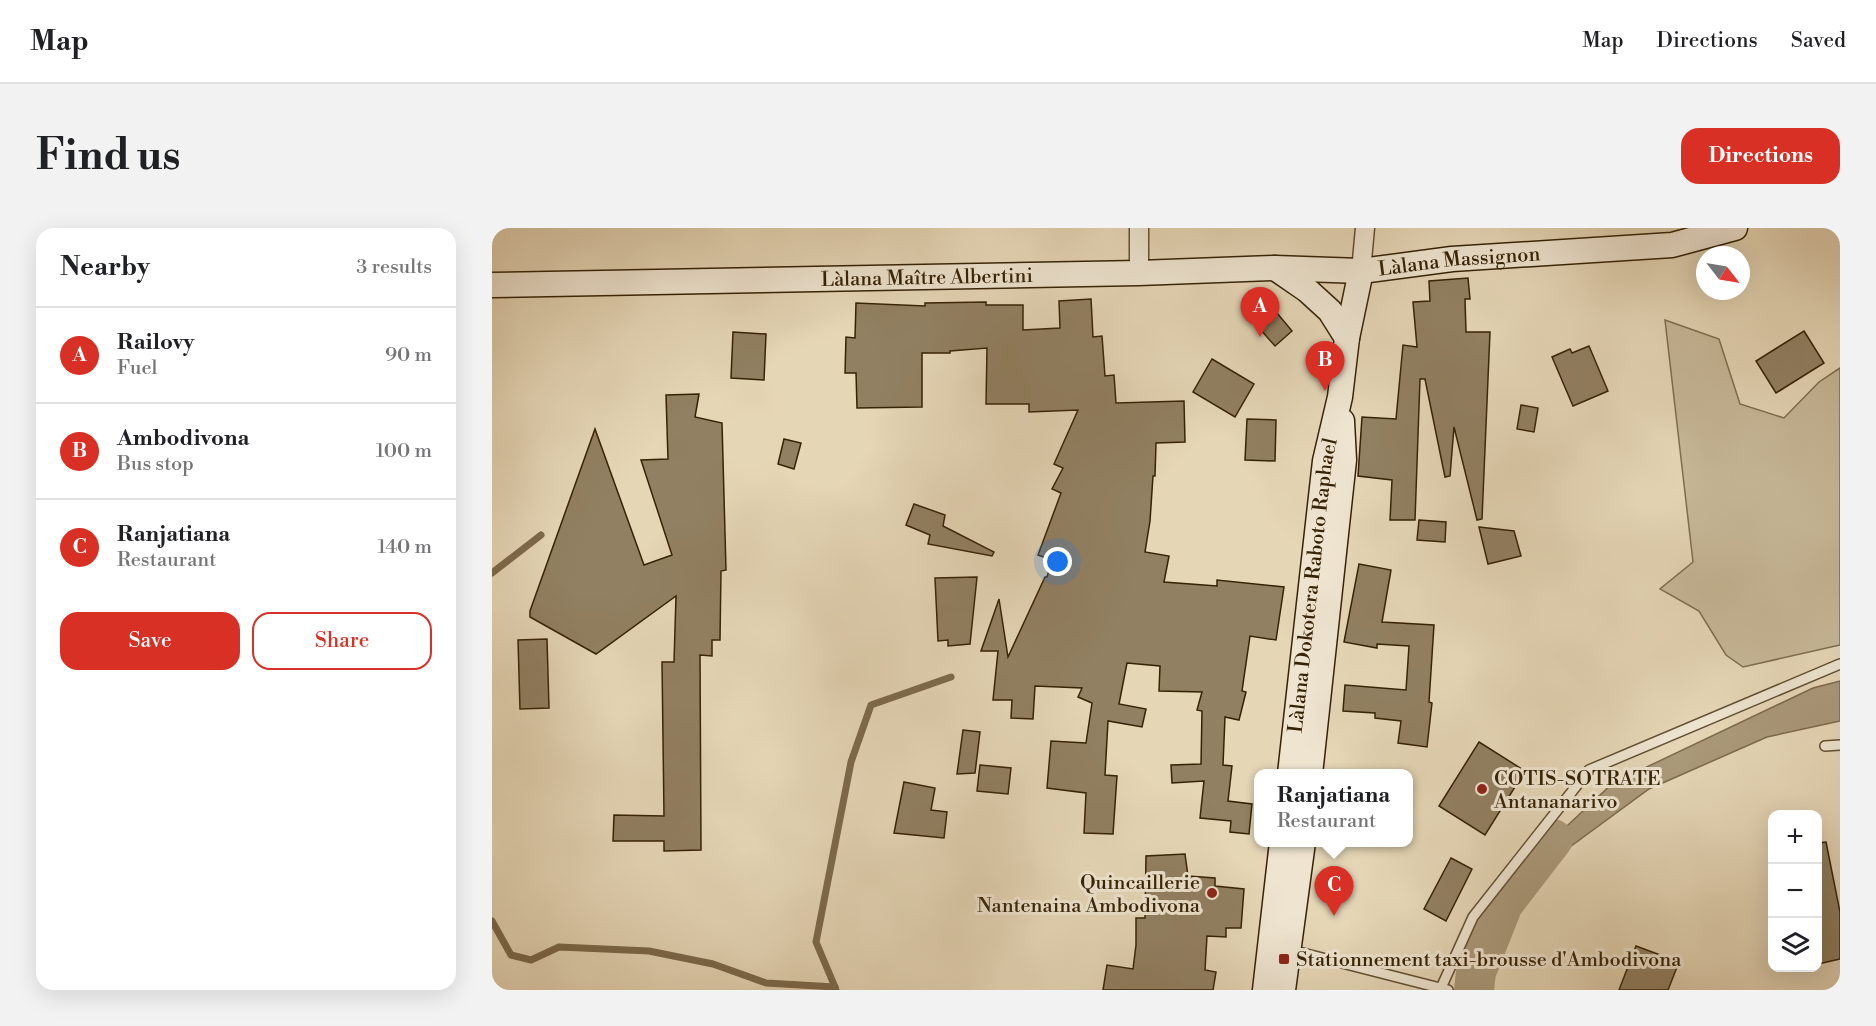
<!DOCTYPE html>
<meta charset="utf-8">
<style>
:root{--surface:#fff;--page:#f2f2f2;--text:#202124;--muted:#757577;--line:#e0e0e0;--accent:#d93025}
body{margin:0;font-family:"Libre Bodoni",serif;background:var(--page);color:var(--text)}
.controls{position:absolute;right:18px;bottom:18px;display:grid;overflow:hidden;border-radius:12px;box-shadow:0 6px 24px #0002}
.controls button{width:54px;height:54px;display:grid;place-items:center;padding:0;border:0;border-bottom:2px solid var(--line);background:var(--surface);color:var(--text);font:30px sans-serif}
.compass{position:absolute;left:1204px;top:18px;width:54px;height:54px;border-radius:50%;background:var(--surface);box-shadow:0 6px 24px #0002;rotate:121deg}
.you{position:absolute;left:566px;top:334px;width:21px;height:21px;margin:-15px;border:4px solid #fff;border-radius:50%;background:#1a73e8;box-shadow:0 0 0 9px #1a73e833}
.badge{display:grid;place-items:center;width:39px;height:39px;border-radius:50%;background:var(--accent);color:#fff;font-size:20px;font-weight:700}
.pin{position:absolute;translate:-50% -50px;filter:drop-shadow(0 2px 3px #0008)}
.pin::after{content:'';position:absolute;top:32px;width:21px;height:18px;background:inherit;clip-path:polygon(0 0,100% 0,50% 100%)}
.popup{position:absolute;left:762px;top:541px;width:159px;height:78px;box-sizing:border-box;display:grid;place-content:center;border-radius:12px;background:var(--surface);filter:drop-shadow(0 2px 4px #0005);font-size:20px;white-space:nowrap;color:var(--muted)}
.popup b{font-size:22px;color:var(--text)}
.popup::after{content:'';position:absolute;left:50%;top:100%;margin-left:-12px;border:12px solid transparent;border-top-color:var(--surface)}
.list{margin:0;padding:0;list-style:none}
h2{display:flex;justify-content:space-between;align-items:center;height:78px;margin:0;padding:0 24px;font-size:26px}
h2 small{font-size:20px;font-weight:400;color:var(--muted)}
.list li{display:grid;grid-template-columns:39px 1fr auto;gap:18px;align-items:center;box-sizing:border-box;height:96px;padding:0 24px;border-top:2px solid var(--line)}
.list b{display:block;font-size:22px;white-space:nowrap}
.list p{margin:0;font-size:20px;white-space:nowrap;color:var(--muted)}
.list em{font-size:20px;font-style:normal;color:var(--muted)}
.actions{display:flex;gap:12px;padding:18px 24px}
.actions a{flex:1;padding:14px 0;border:2px solid var(--accent);border-radius:18px;text-align:center;font-size:21px;color:var(--accent)}
.actions .main{background:var(--accent);color:#fff}
.icon{flex:none;width:33px;height:33px;fill:none;stroke:currentColor;stroke-width:2;stroke-linecap:round;stroke-linejoin:round}
.map{position:relative;flex:none;width:1348px;height:762px;overflow:hidden;border-radius:18px}
header{display:flex;align-items:center;gap:36px;box-sizing:border-box;height:84px;padding:0 30px;background:var(--surface);border-bottom:2px solid var(--line)}
header strong{font-size:28px}
nav{display:flex;gap:33px;margin-inline-start:auto;font-size:21px}
.intro{display:flex;align-items:center;justify-content:space-between;box-sizing:border-box;height:144px;padding:0 36px}
h1{margin:0;font-size:42px}
.button{padding:15px 27px;border-radius:18px;background:var(--accent);color:#fff;font-size:21px;font-weight:700}
main{display:flex;gap:36px;padding:0 36px}
aside{flex:1;background:var(--surface);border-radius:18px;box-shadow:0 6px 24px #0002}
.map>svg:first-child{display:block}
.green{fill:#c7b898;stroke:#7e6e4f;stroke-width:1.5}
.water{fill:#aa997a;stroke:#7c6a4c;stroke-width:1.5}
.lines{fill:none;stroke-linecap:round;stroke-linejoin:round}
.stream{stroke:#7c6a4c;stroke-width:7}
.river{stroke:#aa997a;stroke-width:40}
.building{fill:#918062;stroke:#362306;stroke-width:1.5}
.service-casing{stroke:#625032;stroke-width:12}
.minor-casing{stroke:#625032;stroke-width:21}
.secondary-casing{stroke:#362306;stroke-width:27}
.service{stroke:#eee4d0;stroke-width:9}
.minor{stroke:#eee4d0;stroke-width:18}
.secondary{stroke:#eee4d0;stroke-width:24}
.poi-dot{fill:#8f2418;stroke:#eee4d0;stroke-width:2}
.labels{text-anchor:middle;stroke-width:6;stroke-linejoin:round;paint-order:stroke}
.street-label{font-size:20px;fill:#362306;stroke:#eee4d0}
.poi-label{font-size:20px;fill:#362306;stroke:#eee4d0;text-anchor:start}
</style>
<header>
<strong>Map</strong>
<nav><a>Map</a><a>Directions</a><a>Saved</a></nav>
</header>
<div class="intro"><h1>Find us</h1><a class="button">Directions</a></div>
<main>
<aside>
<h2>Nearby<small>3 results</small></h2>
<ul class="list">
<li><span class="badge">A</span><div><b>Railovy</b><p>Fuel</p></div><em>90 m</em></li>
<li><span class="badge">B</span><div><b>Ambodivona</b><p>Bus stop</p></div><em>100 m</em></li>
<li><span class="badge">C</span><div><b>Ranjatiana</b><p>Restaurant</p></div><em>140 m</em></li>
</ul>
<div class="actions"><a class="main">Save</a><a>Share</a></div>
</aside>
<div class="map">
<svg width="1348" height="762" viewBox="0 0 1348 762">
<rect width="100%" height="100%" fill="#e5d6b6"/>
<filter id="stains"><feTurbulence type="fractalNoise" baseFrequency=".00333" numOctaves="4"/><feColorMatrix values="0 0 0 0 .2 0 0 0 0 .09 0 0 0 0 .02 0 0 0 .5 -.17"/></filter>
<radialGradient id="worn" r=".72"><stop offset=".6" stop-color="#630" stop-opacity="0"/><stop offset="1" stop-color="#630" stop-opacity=".3"/></radialGradient>
<polygon class="green" points="1173,92 1227,111 1248,176 1292,190 1327,154 1348,140 1348,417 1251,439 1234,427 1207,383 1168,361 1201,334"/>
<polygon class="water" points="1348,453 1348,493 1275,509 1157,561 1071,624 1061,611 1121,555 1321,460"/>
<g class="lines">
<g class="stream">
<polyline points="0,345 49,307"/>
<polyline points="0,693 19,727 39,732 67,719 157,723 221,736 274,755 343,759 344,762"/>
<polyline points="343,759 324,714 359,534 379,477 459,449"/>
</g>
<polyline class="river" points="982,762 984,744 1011,676 1061,611"/>
</g>
<g class="building">
<polygon points="976,50 978,71 973,71 974,104 998,104 990,291 985,292 962,199 958,248 953,249 933,151 928,151 923,292 898,292 900,252 866,248 870,189 904,191 911,117 925,119 921,74 938,73 937,53"/>
<polygon points="599,71 601,109 610,108 613,148 622,147 624,175 692,173 693,214 664,215 663,248 661,248 658,293 653,324 677,328 672,354 725,358 725,352 792,359 784,412 758,408 750,463 754,464 747,492 733,489 731,537 740,538 736,573 760,576 757,606 738,604 739,593 708,590 712,553 680,555 679,537 709,536 710,483 705,482 710,464 667,463 668,438 635,435 627,476 654,481 650,499 616,493 613,547 625,548 621,606 592,605 594,565 555,560 559,513 594,515 600,475 586,469 590,460 543,458 541,491 519,490 520,472 501,472 506,423 489,423 507,371 516,429 553,349 555,349 560,332 546,327 569,265 560,261 571,240 562,236 586,182 537,184 537,176 494,176 495,120 458,123 458,125 430,125 430,179 365,180 364,145 353,145 354,109 363,110 364,75 433,78 433,75 494,74 494,77 531,77 531,102 568,100 567,73"/>
<polygon points="785,85 800,103 783,118 768,101"/>
<polygon points="1312,103 1332,135 1284,165 1264,133"/>
<polygon points="241,104 274,106 272,152 239,150"/>
<polygon points="1097,118 1116,163 1081,178 1060,129 1078,121 1080,125"/>
<polygon points="720,131 762,156 743,189 701,164"/>
<polygon points="207,166 203,189 230,195 234,342 229,343 228,412 220,412 220,428 208,427 209,622 172,623 172,613 121,613 122,587 172,588 170,434 182,434 184,368 104,426 38,389 38,383 103,201 152,337 180,327 149,232 176,231 174,167"/>
<polygon points="1029,177 1046,180 1042,204 1025,201"/>
<polygon points="755,191 784,192 783,233 753,232"/>
<polygon points="292,211 309,215 302,241 286,236"/>
<polygon points="422,276 453,287 451,298 502,324 500,328 436,316 438,307 414,297"/>
<polygon points="927,292 954,294 953,314 925,312"/>
<polygon points="987,299 1022,303 1029,328 996,336"/>
<polygon points="867,336 899,342 890,394 942,397 937,474 940,475 935,519 906,515 909,493 883,490 883,485 851,483 853,457 914,462 917,418 885,416 885,420 852,414"/>
<polygon points="485,349 478,416 456,418 456,412 446,413 443,350"/>
<polygon points="55,411 57,480 28,481 26,412"/>
<polygon points="471,502 488,504 483,545 465,546"/>
<polygon points="987,514 1033,543 993,607 947,578"/>
<polygon points="488,537 519,540 516,566 485,563"/>
<polygon points="412,554 443,560 439,582 455,584 452,610 402,605"/>
<polygon points="1334,614 1348,684 1348,731 1326,736 1326,615"/>
<polygon points="693,626 696,648 723,650 723,658 752,661 749,700 734,700 734,709 715,708 713,742 724,744 721,762 611,762 615,737 641,741 644,717 644,690 653,690 654,628"/>
<polygon points="959,630 980,641 954,693 932,681"/>
<polygon points="1144,718 1187,734 1176,762 1127,762"/>
</g>
<g class="lines">
<defs>
<g id="service">
<polyline points="1333,518 1348,517"/>
<polyline points="799,722 956,762"/>
<polyline points="949,760 981,689 1097,542 1348,436"/>
</g>
<g id="minor">
<polyline points="869,43 873,0"/>
<polyline points="647,45 647,0"/>
</g>
<g id="secondary">
<polyline points="783,40 815,62 838,83 855,110"/>
<path id="s1" d="M0 57 647 45 783 40 869 43 960 31 1180 17 1243 0"/>
<path id="s2" d="M798 546 833 233 848 169 855 110 869 43"/>
<polyline points="818,546 852,232 850,193"/>
<polyline points="773,762 790,614"/>
<polyline points="791,762 811,614"/>
</g>
</defs>
<use href="#service" class="service-casing"/>
<use href="#minor" class="minor-casing"/>
<use href="#secondary" class="secondary-casing"/>
<use href="#service" class="service"/>
<use href="#minor" class="minor"/>
<use href="#secondary" class="secondary"/>
</g>
<g class="poi-dot">
<circle cx="990" cy="561" r="6"/>
<circle cx="720" cy="665" r="6"/>
<rect x="786" y="725" width="12" height="12" rx="3"/>
</g>
<g class="labels">
<g class="street-label">
<text dy="7" stroke="none"><textPath href="#s1" startOffset="968">Làlana Massignon</textPath></text>
<text dy="7" stroke="none"><textPath href="#s1" startOffset="435">Làlana Maître Albertini</textPath></text>
<text dy="7" stroke="none"><textPath href="#s2" startOffset="190">Làlana Dokotera Raboto Raphael</textPath></text>
</g>
<g class="poi-label">
<text x="1002" y="557">COTIS-SOTRATE<tspan x="1002" dy="23">Antananarivo</tspan></text>
<text x="708" y="661" text-anchor="end">Quincaillerie<tspan x="708" dy="23">Nantenaina Ambodivona</tspan></text>
<text x="804" y="738">Stationnement taxi-brousse d'Ambodivona</text>
</g>
</g>
<rect width="100%" height="100%" filter="url(#stains)"/>
<rect width="100%" height="100%" fill="url(#worn)"/>
</svg>
<div class="controls">
<button>+</button>
<button>−</button>
<button><svg class="icon" aria-label="layers" viewBox="0 0 24 24"><path d="M12 4l9 5-9 5-9-5zM3 14l9 5 9-5"/></svg></button>
</div>
<svg class="compass" viewBox="-18 -18 36 36"><path d="M0-13l5 13h-10z" fill="#e53935"/><path d="M0 13l5-13h-10z" fill="#757577"/></svg>
<div class="you"></div>
<div class="pin badge" style="left:768px;top:109px">A</div>
<div class="pin badge" style="left:833px;top:163px">B</div>
<div class="pin badge" style="left:842px;top:688px">C</div>
<div class="popup"><b>Ranjatiana</b>Restaurant</div>
</div>
</main>
